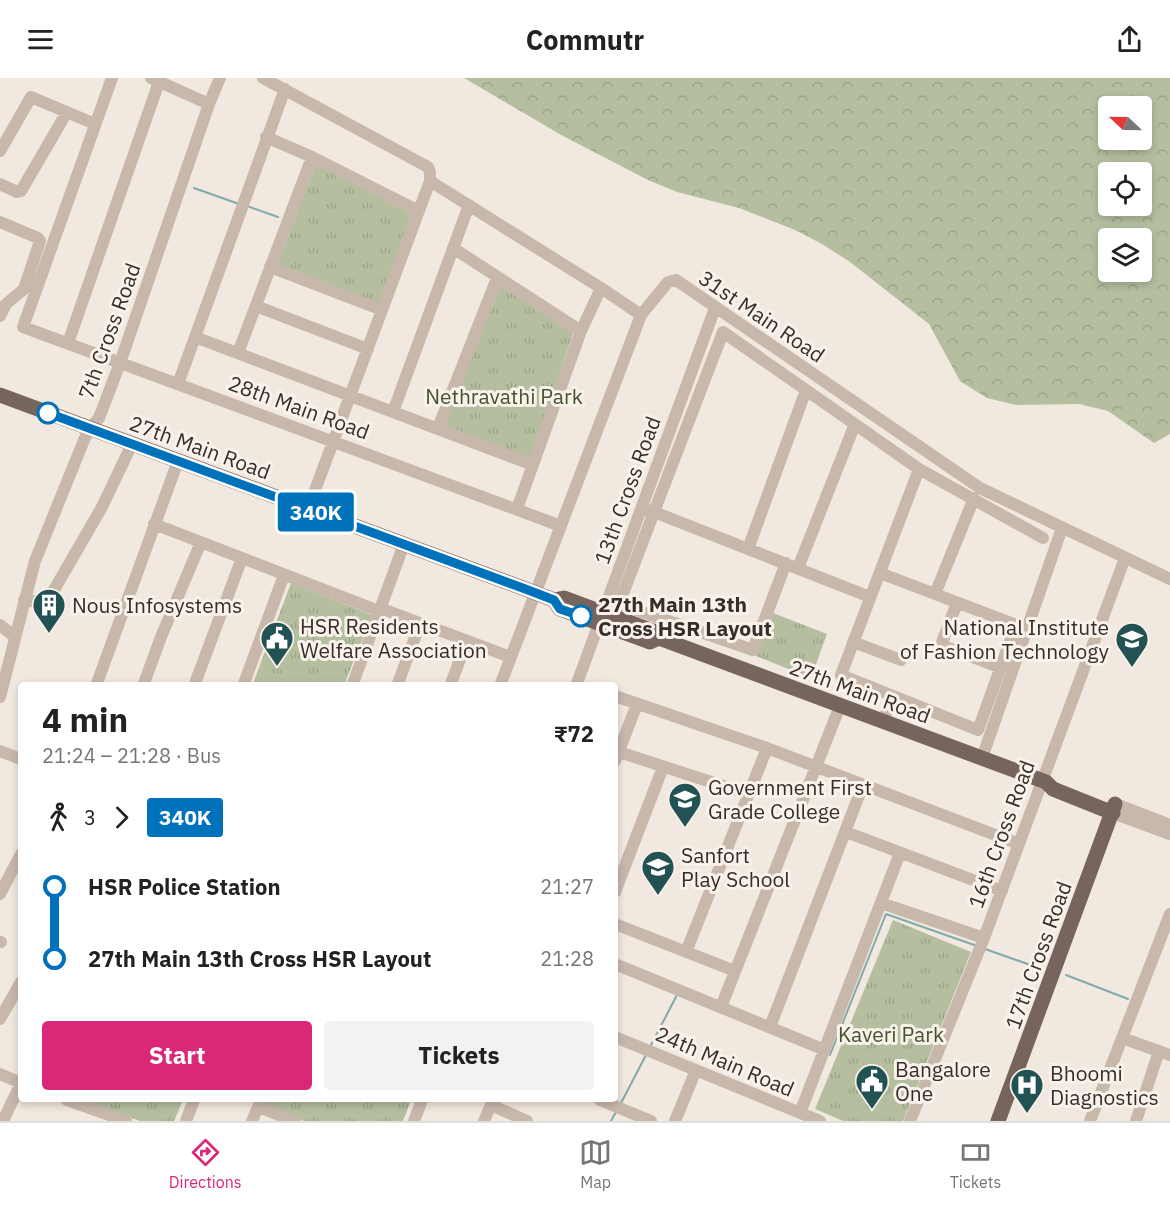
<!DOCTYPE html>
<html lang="en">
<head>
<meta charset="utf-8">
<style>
  :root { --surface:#fff; --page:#f2f2f2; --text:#222; --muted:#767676; --line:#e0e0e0; --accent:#db2777 }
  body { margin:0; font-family:"IBM Plex Sans",sans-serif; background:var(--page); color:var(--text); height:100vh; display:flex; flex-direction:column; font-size:22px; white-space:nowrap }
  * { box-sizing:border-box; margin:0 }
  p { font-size:20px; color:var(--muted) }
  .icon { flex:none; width:33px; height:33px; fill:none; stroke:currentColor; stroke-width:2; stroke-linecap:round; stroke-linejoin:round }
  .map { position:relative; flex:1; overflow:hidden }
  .panel { position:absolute; left:18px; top:604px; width:600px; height:420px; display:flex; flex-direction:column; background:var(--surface); border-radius:6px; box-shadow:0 3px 9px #0003 }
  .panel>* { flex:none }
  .badge { padding:0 12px; border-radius:4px; font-size:21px; line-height:39px }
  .needle { width:39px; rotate:292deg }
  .tools { position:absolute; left:1098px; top:18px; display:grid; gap:12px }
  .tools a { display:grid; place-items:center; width:54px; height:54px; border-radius:6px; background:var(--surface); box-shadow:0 3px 9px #0003; font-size:30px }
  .map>.badge { position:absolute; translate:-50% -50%; box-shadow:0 0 0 3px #fff }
  .legs { display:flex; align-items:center; gap:9px; height:66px; padding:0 24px; font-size:20px }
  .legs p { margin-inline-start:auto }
  .summary { display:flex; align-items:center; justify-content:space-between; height:102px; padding:0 24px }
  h1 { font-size:33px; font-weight:800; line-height:45px }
  .primary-button { display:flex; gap:12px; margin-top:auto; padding:12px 24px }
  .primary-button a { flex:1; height:69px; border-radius:6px; background:var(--accent); color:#fff; font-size:24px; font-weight:800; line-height:69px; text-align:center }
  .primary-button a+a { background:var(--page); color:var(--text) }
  ul { padding:0 24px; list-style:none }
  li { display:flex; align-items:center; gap:21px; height:72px; font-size:22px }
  li i { display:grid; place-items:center; width:9px; height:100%; margin:0 8px; background:currentColor }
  li i::after { content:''; width:15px; height:15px; margin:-8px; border:4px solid; border-radius:50%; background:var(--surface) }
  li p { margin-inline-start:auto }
  li:first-child i { background:linear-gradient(#0000 50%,currentColor 0) }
  li:last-child i { background:linear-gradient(currentColor 50%,#0000 0) }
  header { display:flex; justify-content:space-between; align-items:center; height:78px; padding:0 24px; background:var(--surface); font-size:27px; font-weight:800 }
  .dock { display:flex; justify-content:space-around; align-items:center; height:84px; border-top:2px solid var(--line); background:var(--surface); font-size:16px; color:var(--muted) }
  .dock a { display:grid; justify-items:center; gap:3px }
  .dock .on { color:var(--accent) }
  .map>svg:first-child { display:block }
  .forest { fill:url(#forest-crowns); fill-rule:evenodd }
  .park { fill:url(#park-tufts) }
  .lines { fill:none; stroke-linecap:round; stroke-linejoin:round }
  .stream { stroke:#80aaab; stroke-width:2 }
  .minor { stroke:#c8b8ac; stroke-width:12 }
  .major { stroke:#77655d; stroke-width:15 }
  .line-1-casing { stroke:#fff; stroke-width:14 }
  .line-1 { stroke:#0072bc; stroke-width:9 }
  .stop-1-dot { fill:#fff; stroke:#0072bc; stroke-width:3 }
  .labels { text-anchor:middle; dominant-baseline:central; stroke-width:6; stroke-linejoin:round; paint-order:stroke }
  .street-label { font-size:21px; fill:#372e2a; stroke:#f9f2eb }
  .park-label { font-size:21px; fill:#465330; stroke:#f9f2eb }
  .stop-label { font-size:21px; font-weight:bold; fill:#372e2a; stroke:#f9f2eb; text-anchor:start }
  .poi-label { font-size:21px; fill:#372e2a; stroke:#f9f2eb; text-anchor:start }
</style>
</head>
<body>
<header><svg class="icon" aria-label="menu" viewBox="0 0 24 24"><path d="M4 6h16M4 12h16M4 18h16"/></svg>Commutr<svg class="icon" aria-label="share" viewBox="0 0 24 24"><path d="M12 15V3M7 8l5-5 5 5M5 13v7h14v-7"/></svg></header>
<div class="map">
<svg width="1170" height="1043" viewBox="0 0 1170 1043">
  <defs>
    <pattern id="forest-crowns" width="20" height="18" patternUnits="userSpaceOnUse" patternTransform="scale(1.5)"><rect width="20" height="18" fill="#b5bfa0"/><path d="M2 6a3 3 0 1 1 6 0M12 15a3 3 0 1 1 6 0" fill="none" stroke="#9ca48a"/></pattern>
    <pattern id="park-tufts" width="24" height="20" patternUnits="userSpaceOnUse" patternTransform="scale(1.5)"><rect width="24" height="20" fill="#b5bfa0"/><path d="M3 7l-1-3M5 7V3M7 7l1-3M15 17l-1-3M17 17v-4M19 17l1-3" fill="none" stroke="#9ca48a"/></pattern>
  </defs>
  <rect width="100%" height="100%" fill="#f1e8df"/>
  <path class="forest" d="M464 0H1170V356L1154 365 1108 333 1079 326 1016 327 987 320 960 303 929 246 850 184 822 166 795 152 739 130 677 114 648 102 563 58ZM1108 28H1142V62H1108ZM1108 94H1142V128H1108ZM1108 160H1142V194H1108Z"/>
  <path class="park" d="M316 85 412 136 380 227 277 188Z
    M499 207 574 253 530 382 444 348Z
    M291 505 372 537 344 607 252 608Z
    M773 535 827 556 811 600 756 578Z
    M893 842 971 874 903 1043H843L815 1031Z
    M82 1022H183L174 1043H140Z
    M265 1022H411L403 1043H304L263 1028Z"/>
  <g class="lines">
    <path class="stream" d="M194 110 239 126
      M247 128 278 139
      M985 871 1039 890
      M1066 897 1128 921
      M650 969 678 915
      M830 977 886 836 977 868
      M621 1025 646 977
      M611 1043 617 1032"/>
    <path class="minor" d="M112 0 23 249 561 448
      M151 0 209 26
      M263 0 428 89 430 95V103L308 431
      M266 59 312 79 419 133
      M0 73 31 19 95 46
      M430 103 601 210 641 237 668 204 676 202 980 410 1170 501
      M0 106 17 114 21 113 67 34
      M0 144 38 160 40 163 24 211 6 226 0 238
      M453 170 581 253
      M270 189 382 232
      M256 228 368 271
      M195 259 533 387
      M68 265 159 4
      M238 275 312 79
      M178 306 285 11
      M393 334 469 127
      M438 350 497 200
      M517 431 581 253 601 210
      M647 432 654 434 619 526 753 572 786 485
      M154 446 379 533
      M748 471 806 312
      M798 490 855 346
      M880 495 1016 547 978 652 841 597 919 391
      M935 516 974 420
      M870 519 654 434 723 254 919 391 1043 460
      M24 522 47 524 102 429 132 366
      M957 525 941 567 1001 590
      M380 530 510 579
      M0 547 14 558
      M853 564 901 582
      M96 608 178 383
      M143 608 161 559 201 464
      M194 608 242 480
      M243 608 284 497
      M352 608 404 466
      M397 608 420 546
      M450 608 467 563
      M500 608 641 237
      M576 608 715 230
      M615 618 767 670 1019 766
      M0 619 35 483 84 362 90 350 99 340 120 285 209 26 220 0
      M883 644 892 618
      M0 673 21 681
      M619 674 748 716
      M982 680 1062 450
      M615 683 637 626
      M1116 726 1170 747
      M1113 735 1170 756
      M846 754 1002 813
      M615 814 663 689
      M0 816 21 776
      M881 825 984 860
      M615 846 735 893
      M0 864H1
      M686 874 767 670
      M615 886 825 972
      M721 929 840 628
      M0 941 21 904
      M770 949 863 707
      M615 959 820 1043
      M1122 960 1170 977
      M0 996 21 1005
      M67 1022 126 1043
      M600 1022 651 1043
      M491 1027 527 1043
      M258 1029 295 1043
      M800 1035 900 775
      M3 1043 21 1005
      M186 1043 194 1022
      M252 1043 261 1022
      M414 1043 422 1022
      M484 1043 493 1022
      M675 1043 696 992
      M910 1043 984 860 1125 480
      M1090 1043 1170 836
      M1136 1043 1159 973"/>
    <path class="major" d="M0 317 528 512 554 522 560 531 650 564 659 560
      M554 522 564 520 653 553 659 560 1046 704 1053 711 1113 735
      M998 1043 1115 726"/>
  </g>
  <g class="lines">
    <defs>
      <path id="line-1" d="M48 335 528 512 554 522 560 531 581 538"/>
    </defs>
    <use href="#line-1" class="line-1-casing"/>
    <use href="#line-1" class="line-1"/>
  </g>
  <defs>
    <symbol id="building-pin" viewBox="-11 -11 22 30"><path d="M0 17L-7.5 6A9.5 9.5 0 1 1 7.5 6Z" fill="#235255" stroke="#f9f2eb"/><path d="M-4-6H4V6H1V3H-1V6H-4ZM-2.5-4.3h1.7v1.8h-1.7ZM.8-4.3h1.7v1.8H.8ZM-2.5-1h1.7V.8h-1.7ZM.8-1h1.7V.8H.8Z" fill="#fff"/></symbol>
    <symbol id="civic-pin" viewBox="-11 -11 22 30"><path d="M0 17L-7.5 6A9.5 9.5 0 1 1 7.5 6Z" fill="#235255" stroke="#f9f2eb"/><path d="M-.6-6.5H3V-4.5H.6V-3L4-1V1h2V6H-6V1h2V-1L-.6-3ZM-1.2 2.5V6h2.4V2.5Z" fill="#fff"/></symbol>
    <symbol id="university-pin" viewBox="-11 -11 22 30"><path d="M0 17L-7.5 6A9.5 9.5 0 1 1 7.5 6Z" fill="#235255" stroke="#f9f2eb"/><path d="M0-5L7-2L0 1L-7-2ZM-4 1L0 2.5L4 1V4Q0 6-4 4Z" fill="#fff"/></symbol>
    <symbol id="school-pin" viewBox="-11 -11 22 30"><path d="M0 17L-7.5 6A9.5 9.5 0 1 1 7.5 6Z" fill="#235255" stroke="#f9f2eb"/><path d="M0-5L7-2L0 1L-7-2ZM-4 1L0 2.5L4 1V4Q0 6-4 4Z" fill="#fff"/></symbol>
    <symbol id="hospital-pin" viewBox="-11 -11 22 30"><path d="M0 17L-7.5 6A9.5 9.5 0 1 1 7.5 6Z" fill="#235255" stroke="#f9f2eb"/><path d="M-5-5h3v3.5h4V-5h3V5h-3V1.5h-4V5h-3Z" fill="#fff"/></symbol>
  </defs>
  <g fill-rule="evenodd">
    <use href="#building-pin" x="30" y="508" width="38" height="52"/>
    <use href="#civic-pin" x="258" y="541" width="38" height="52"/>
    <use href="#university-pin" x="1113" y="542" width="38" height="52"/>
    <use href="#university-pin" x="666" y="702" width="38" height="52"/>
    <use href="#school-pin" x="639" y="770" width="38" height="52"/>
    <use href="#civic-pin" x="853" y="984" width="38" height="52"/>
    <use href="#hospital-pin" x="1008" y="988" width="38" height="52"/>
  </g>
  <g class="stop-1-dot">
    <circle cx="48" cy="335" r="10"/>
    <circle cx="581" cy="538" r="10"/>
  </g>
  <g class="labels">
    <g class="street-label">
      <text transform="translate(762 238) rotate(34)">31st Main Road</text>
      <text transform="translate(109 253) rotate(-70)">7th Cross Road</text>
      <text transform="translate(299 329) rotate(20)">28th Main Road</text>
      <text transform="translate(200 369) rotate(20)">27th Main Road</text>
      <text transform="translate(627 412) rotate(-70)">13th Cross Road</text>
      <text transform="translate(860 613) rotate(20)">27th Main Road</text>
      <text transform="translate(1001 756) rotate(-70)">16th Cross Road</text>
      <text transform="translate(1038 877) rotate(-70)">17th Cross Road</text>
      <text transform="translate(725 983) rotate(23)">24th Main Road</text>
    </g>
    <g class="park-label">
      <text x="504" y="318">Nethravathi Park</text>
      <text x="891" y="956">Kaveri Park</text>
    </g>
    <g class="stop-label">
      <text x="598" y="526">27th Main 13th<tspan x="598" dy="24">Cross HSR Layout</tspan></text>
    </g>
    <g class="poi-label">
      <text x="72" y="527">Nous Infosystems</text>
      <text x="300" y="548">HSR Residents<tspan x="300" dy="24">Welfare Association</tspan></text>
      <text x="1109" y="549" text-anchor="end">National Institute<tspan x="1109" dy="24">of Fashion Technology</tspan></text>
      <text x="708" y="709">Government First<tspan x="708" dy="24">Grade College</tspan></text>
      <text x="681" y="777">Sanfort<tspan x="681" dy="24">Play School</tspan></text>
      <text x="895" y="991">Bangalore<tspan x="895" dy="24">One</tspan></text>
      <text x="1050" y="995">Bhoomi<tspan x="1050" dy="24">Diagnostics</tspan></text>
    </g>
  </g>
</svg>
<div class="tools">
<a><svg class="needle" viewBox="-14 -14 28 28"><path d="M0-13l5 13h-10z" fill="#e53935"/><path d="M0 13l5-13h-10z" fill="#767676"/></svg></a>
<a><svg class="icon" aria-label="locate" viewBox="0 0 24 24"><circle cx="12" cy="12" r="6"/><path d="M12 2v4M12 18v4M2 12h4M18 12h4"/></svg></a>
<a><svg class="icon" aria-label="layers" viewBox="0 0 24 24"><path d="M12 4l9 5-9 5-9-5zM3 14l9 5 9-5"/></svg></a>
</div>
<b class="badge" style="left:316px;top:434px;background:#0072bc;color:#fff">340K</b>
<section class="panel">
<div class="summary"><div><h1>4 min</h1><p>21:24 – 21:28 · Bus</p></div><b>₹72</b></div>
<div class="legs"><svg class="icon" aria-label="walk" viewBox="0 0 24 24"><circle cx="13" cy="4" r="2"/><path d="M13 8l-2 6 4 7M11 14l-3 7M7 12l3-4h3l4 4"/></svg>3<svg class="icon" aria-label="forward" viewBox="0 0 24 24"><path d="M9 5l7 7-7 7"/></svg><b class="badge" style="background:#0072bc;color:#fff">340K</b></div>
<ul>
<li><i style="color:#0072bc"></i><b>HSR Police Station</b><p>21:27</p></li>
<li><i style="color:#0072bc"></i><b>27th Main 13th Cross HSR Layout</b><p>21:28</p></li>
</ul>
<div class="primary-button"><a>Start</a><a>Tickets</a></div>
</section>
</div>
<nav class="dock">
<a class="on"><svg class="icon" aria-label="directions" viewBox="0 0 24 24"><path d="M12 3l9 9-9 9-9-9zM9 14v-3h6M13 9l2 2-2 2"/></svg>Directions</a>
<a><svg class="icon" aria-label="map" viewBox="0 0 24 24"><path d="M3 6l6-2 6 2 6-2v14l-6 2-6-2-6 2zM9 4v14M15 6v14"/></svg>Map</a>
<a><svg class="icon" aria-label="tickets" viewBox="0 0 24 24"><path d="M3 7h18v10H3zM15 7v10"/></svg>Tickets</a>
</nav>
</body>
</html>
